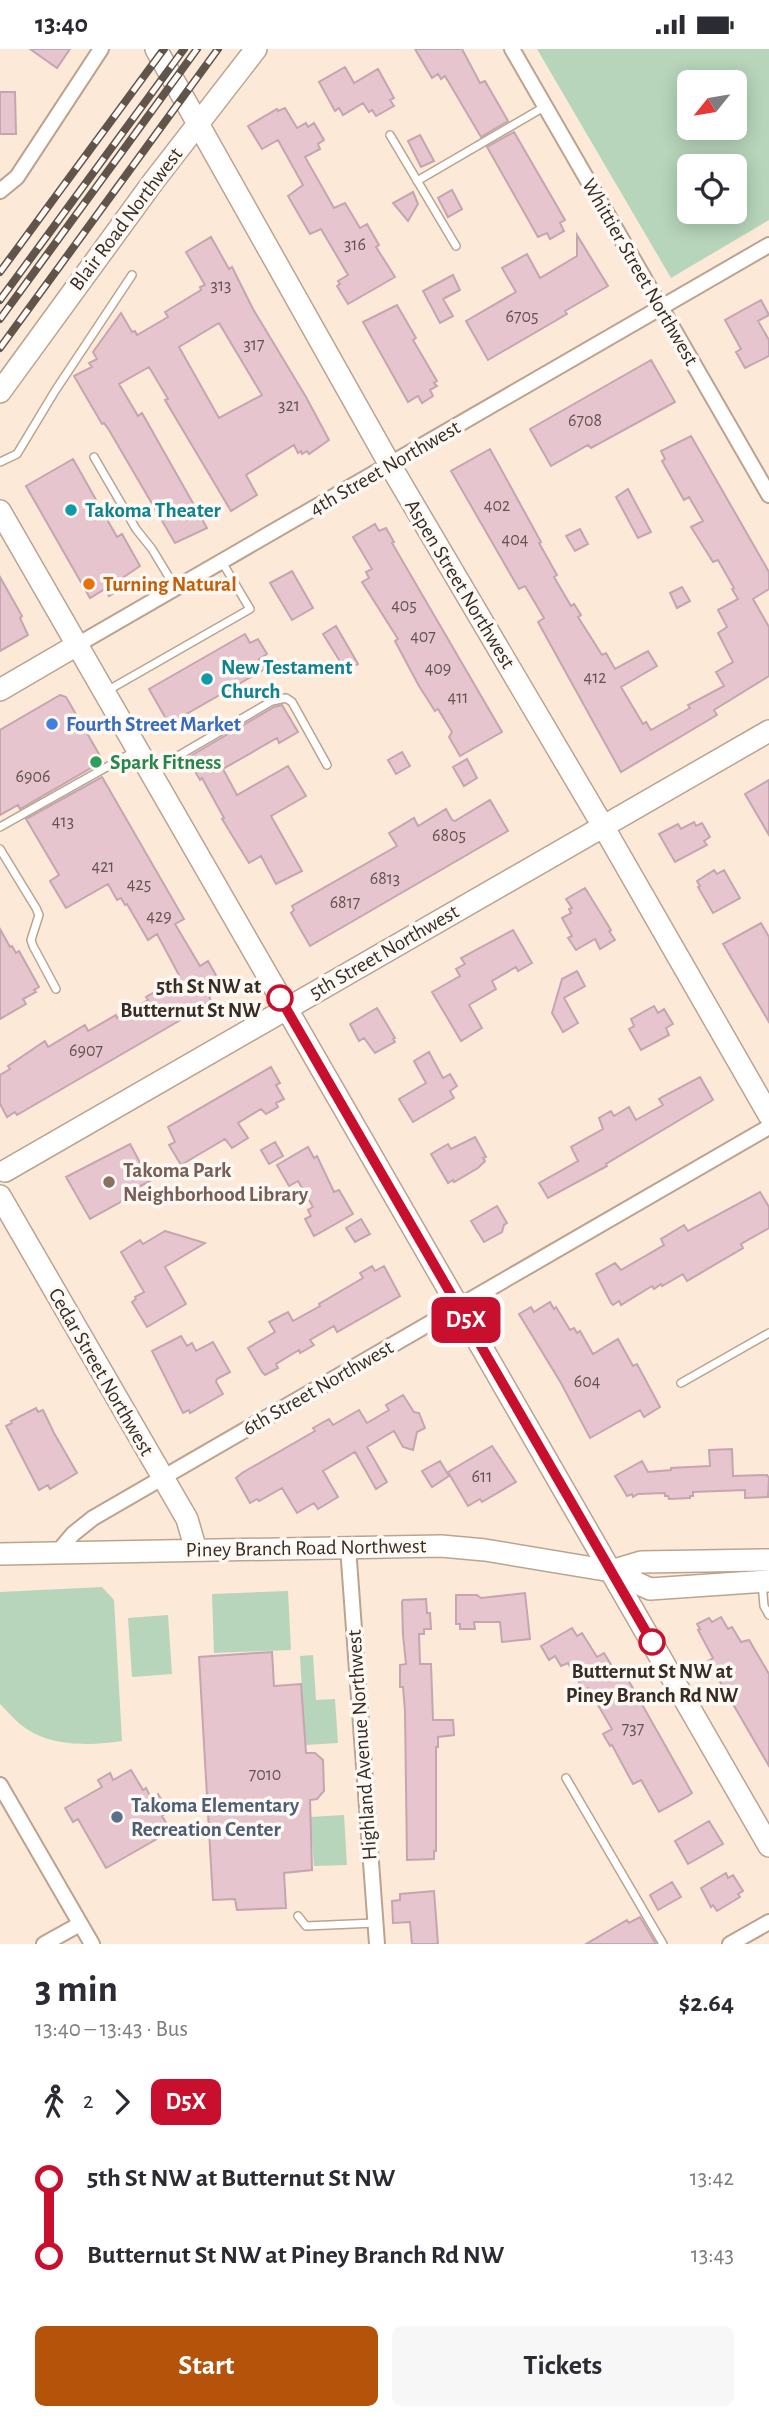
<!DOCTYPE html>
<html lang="en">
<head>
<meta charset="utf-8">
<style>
  :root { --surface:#fff; --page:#f7f7f7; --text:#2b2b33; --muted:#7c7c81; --accent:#b45309 }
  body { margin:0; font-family:"Alegreya Sans",sans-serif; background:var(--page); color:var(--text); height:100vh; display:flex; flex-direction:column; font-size:26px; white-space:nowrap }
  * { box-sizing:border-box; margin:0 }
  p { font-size:23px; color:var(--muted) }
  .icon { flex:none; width:38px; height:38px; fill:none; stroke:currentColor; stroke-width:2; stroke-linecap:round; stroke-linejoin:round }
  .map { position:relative; height:1895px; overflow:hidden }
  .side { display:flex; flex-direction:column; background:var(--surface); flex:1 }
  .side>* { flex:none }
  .badge { padding:0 14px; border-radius:10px; font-size:24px; line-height:46px }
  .needle { width:46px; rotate:240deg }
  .buttons { position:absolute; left:677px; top:21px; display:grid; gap:14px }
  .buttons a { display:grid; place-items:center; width:70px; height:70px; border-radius:10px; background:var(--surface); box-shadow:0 4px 18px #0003; font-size:35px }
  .map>.badge { position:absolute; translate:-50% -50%; box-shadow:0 0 0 4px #fff }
  .legs { display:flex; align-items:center; gap:10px; height:77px; padding:0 35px; font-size:23px }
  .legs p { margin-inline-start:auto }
  .summary { display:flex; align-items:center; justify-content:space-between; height:119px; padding:0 35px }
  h1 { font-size:38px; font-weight:600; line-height:52px }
  .primary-button { display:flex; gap:14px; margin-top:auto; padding:14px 35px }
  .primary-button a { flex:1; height:80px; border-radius:10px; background:var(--accent); color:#fff; font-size:28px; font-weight:600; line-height:80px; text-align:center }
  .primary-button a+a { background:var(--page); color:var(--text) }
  ul { padding:0 35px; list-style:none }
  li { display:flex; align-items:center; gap:24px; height:77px; font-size:26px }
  li i { display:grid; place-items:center; width:10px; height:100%; margin:0 9px; background:currentColor }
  li i::after { content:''; width:18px; height:18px; margin:-9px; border:5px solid; border-radius:50%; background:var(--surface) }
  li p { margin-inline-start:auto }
  li:first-child i { background:linear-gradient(#0000 50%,currentColor 0) }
  li:last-child i { background:linear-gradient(currentColor 50%,#0000 0) }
  .status { display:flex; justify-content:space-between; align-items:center; height:49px; padding:0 35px; background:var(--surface); direction:ltr }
  .status svg { height:19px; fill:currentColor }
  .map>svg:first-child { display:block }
  .green { fill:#b7d5ba; fill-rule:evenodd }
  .building { fill:#e6c5cf; stroke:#c5a5af; stroke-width:2; fill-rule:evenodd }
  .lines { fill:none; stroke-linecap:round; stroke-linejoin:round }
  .lane-casing { stroke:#bba48f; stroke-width:10 }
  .street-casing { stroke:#bba48f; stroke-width:18 }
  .secondary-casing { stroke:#bba48f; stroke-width:24 }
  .lane { stroke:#fff; stroke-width:7 }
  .street { stroke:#fff; stroke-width:14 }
  .secondary { stroke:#fff; stroke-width:21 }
  .rail-casing { stroke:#61554b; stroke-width:8 }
  .rail { stroke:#fef9f5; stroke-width:5; stroke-dasharray:16; stroke-linecap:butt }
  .line-1-casing { stroke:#fff; stroke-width:16 }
  .line-1 { stroke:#c8102e; stroke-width:10 }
  .culture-dot { fill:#0f9aa8; stroke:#fef9f5; stroke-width:2.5 }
  .food-dot { fill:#e8710a; stroke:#fef9f5; stroke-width:2.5 }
  .shop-dot { fill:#3f7fe0; stroke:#fef9f5; stroke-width:2.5 }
  .leisure-dot { fill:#2e9e5b; stroke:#fef9f5; stroke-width:2.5 }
  .stop-1-dot { fill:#fff; stroke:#c8102e; stroke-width:3.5 }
  .education-dot { fill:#8d6e63; stroke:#fef9f5; stroke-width:2.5 }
  .service-dot { fill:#5c6f8a; stroke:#fef9f5; stroke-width:2.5 }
  .labels { text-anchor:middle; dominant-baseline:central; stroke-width:7; stroke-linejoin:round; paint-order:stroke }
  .number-label { font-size:18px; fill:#635350 }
  .street-label { font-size:21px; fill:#372d25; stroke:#fef9f5 }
  .culture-label { font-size:21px; font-weight:bold; fill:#0d838f; stroke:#fef9f5; text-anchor:start }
  .food-label { font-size:21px; font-weight:bold; fill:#c56008; stroke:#fef9f5; text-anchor:start }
  .shop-label { font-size:21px; font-weight:bold; fill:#366cbe; stroke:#fef9f5; text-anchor:start }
  .leisure-label { font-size:21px; font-weight:bold; fill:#27864d; stroke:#fef9f5; text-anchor:start }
  .stop-label { font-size:21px; font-weight:bold; fill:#372d25; stroke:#fef9f5; text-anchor:end }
  .education-label { font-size:21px; font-weight:bold; fill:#785e54; stroke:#fef9f5; text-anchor:start }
  .service-label { font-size:21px; font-weight:bold; fill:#4e5e75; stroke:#fef9f5; text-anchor:start }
</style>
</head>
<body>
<div class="status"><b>13:40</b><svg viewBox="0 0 49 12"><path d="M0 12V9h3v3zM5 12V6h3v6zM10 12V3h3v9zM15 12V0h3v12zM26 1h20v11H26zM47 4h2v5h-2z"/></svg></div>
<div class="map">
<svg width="769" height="1895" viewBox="0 0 769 1895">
  <rect width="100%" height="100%" fill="#fde9d8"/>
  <path class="green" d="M537 0H769V171L671 229ZM735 33V79H690V33ZM735 117V163H690V117Z
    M102 1538 114 1551 122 1692C89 1697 47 1698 20 1675 13 1669 6 1661 0 1655V1543Z
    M288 1542 291 1601 214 1604 212 1545Z
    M168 1566 172 1625 132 1628 128 1569Z
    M313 1606 316 1651 335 1650 338 1694 305 1696 300 1607Z
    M344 1766 347 1816 314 1817 310 1768Z"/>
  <path class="building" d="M30 0H70L57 19Z
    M415 0H462L480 34 485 32 508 72 481 88 445 27 441 30 438 25 432 29Z
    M345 18 354 34 378 20 394 49 390 51 394 57 376 67 372 61 369 63 363 54 343 66 339 59 335 62 319 33Z
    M0 43H15L16 85H0Z
    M285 59 297 79 306 74 308 78 314 74 324 91 318 95 320 100 305 108 334 159 345 154 360 179 367 175 379 196 376 198 395 228 348 255 337 237 340 235 338 232 348 226 321 180 310 185 288 147 303 136 278 91 262 100 248 77 277 60 278 62Z
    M514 83 565 171 560 174 564 182 550 190 547 184 538 188 487 98Z
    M420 86 434 112 421 118 408 92Z
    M452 141 462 160 448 168 438 149Z
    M413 143 418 155 408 172 393 154Z
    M577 186 608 237 565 262 567 265 488 311 466 272 516 243 502 219 527 205 540 229 577 207Z
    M211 188 229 220 232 218 253 260 306 348 329 391 309 405 307 402 302 405 301 402 298 404 294 396 246 426 257 446 231 462 165 351 168 350 149 318 119 335 138 367 142 364 207 479 175 494 109 381 104 374 102 375 74 327 92 318 89 314 97 310 93 303 121 264 132 283 135 282 137 286 168 268 165 263 201 241 200 238 205 236 186 203ZM219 274 262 346 219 369 179 298Z
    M453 226 460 241 443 250 453 267 440 274 423 242Z
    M761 251 769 266 758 272 769 291V307L745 319 736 303 741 300 725 271Z
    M397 256 416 289 413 291 437 332 434 334 437 337 430 341 433 347 422 354 418 347 408 353 363 273Z
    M651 311 675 353 591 399 588 396 551 417 530 380Z
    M691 387 769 523V540L753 550 769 578V627L714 661 717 666 621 723 538 573 544 569 525 537 519 540 451 422 490 400 541 493 539 494 557 526 554 528 571 557 574 555 581 566 578 568 602 606 606 604 615 620 648 602 657 617 621 638 643 675 646 673 651 681 690 659 688 656 724 637 716 623 733 613 718 584 727 578 718 561 738 550 732 540 734 539 718 511 713 513 691 478 703 472 689 448 684 451 662 412 665 410 661 402Z
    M73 410 117 488 122 485 140 517 121 530 125 537 109 547 105 540 90 549 26 437Z
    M628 440 651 483 638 489 616 448Z
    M375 475 379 482 386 479 394 493 392 494 502 683 460 707 449 688 452 683 438 660 435 662 419 637 395 592 398 590 362 533 369 529 366 523 372 520 353 488Z
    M580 480 588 495 575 502 566 487Z
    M292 522 313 559 292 571 270 534Z
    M0 528 22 567 20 569 28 586 0 602Z
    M682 538 690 552 677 559 670 544Z
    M336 577 358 615 346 622 323 585Z
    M245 585 250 594 258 590 267 605 259 610 265 620 169 675 149 640Z
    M60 646 66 648 103 712 20 760 18 756 0 766V681Z
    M282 656 298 683 279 694 277 689 223 720 237 746 288 717 306 747 271 767 302 822 276 835 261 807 249 814 222 770 224 769 202 729 200 731 187 709 274 658Z
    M402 703 410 717 396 725 388 711Z
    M467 710 477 729 464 737 453 718Z
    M102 728 184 870 175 875 200 917 208 912 223 939 209 948 211 951 184 969 17 1066 15 1063 7 1068 0 1055V1026L10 1020 8 1017 45 992 48 998 85 976 88 982 116 966 117 969 148 951 146 948 156 942 155 940 179 926 157 885 148 891 127 855 125 856 121 849 117 851 108 835 66 859 50 832 59 826 26 770Z
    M769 731V786L745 745Z
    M490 751 508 782 310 897 291 864 294 861 292 857 397 797 389 784 414 769 418 777 446 760 452 771 455 772Z
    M694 773 696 777 702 774 710 788 704 792 707 796 675 813 659 785 678 775 681 780Z
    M714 821 717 825 724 821 740 849 713 864 698 838 700 837 697 832Z
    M585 839 611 881 609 882 615 891 600 900 595 890 576 901 568 889 572 887 562 869 571 864 569 860 572 859 566 850Z
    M761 874 769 888V973L723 895Z
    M0 880 10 898 12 897 16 904 19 902 39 938 34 941 36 943 23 950 26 955 0 970Z
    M513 881 532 914 518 922 516 918 492 932 496 940 469 956 482 979 461 992 432 943 460 927 456 920 465 915 461 909Z
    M577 922 585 937 564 949 578 974 563 983 552 964 562 930Z
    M654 957 658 964 664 960 673 975 666 979 669 986 641 1001 629 980 634 977 631 970Z
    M377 959 395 989 393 990 395 993 375 1004 364 989 359 992 350 975Z
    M429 1003 443 1029 450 1025 457 1037 450 1042 454 1049 413 1073 399 1050 426 1034 414 1012Z
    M271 1018 280 1034 276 1036 284 1050 276 1054 278 1058 266 1065 261 1060 238 1074 248 1089 232 1099 225 1090 181 1116 169 1096 175 1093 168 1078Z
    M700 1028 713 1051 606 1115 607 1117 548 1149 539 1134 578 1112 571 1098 603 1080 599 1069 611 1062 614 1067 629 1058 636 1071 663 1056 659 1050 662 1048Z
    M475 1088 486 1108 483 1109 485 1112 478 1119 454 1133 453 1131 448 1134 431 1105 448 1095 451 1100Z
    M275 1093 283 1107 269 1115 261 1101Z
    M130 1095 150 1132 126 1145 127 1147 119 1154 90 1170 66 1128Z
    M308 1098 314 1109 317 1107 334 1143 339 1141 353 1165 314 1187 305 1170 311 1167 308 1161 313 1158 298 1132 289 1137 277 1116Z
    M760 1143 769 1158V1179L741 1195 743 1199 687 1232 683 1225 662 1237 661 1235 654 1240 652 1237 621 1256 619 1252 613 1256 611 1254 596 1225 615 1214 621 1221 664 1196 661 1190 684 1176 688 1182Z
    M497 1157 507 1174 504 1176 502 1183 484 1193 471 1172Z
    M361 1170 370 1185 355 1193 346 1179Z
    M165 1182 205 1194 165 1218 186 1255 147 1278 132 1253 136 1250 135 1248 144 1243 121 1203 140 1191 143 1195Z
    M372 1217 375 1222 384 1217 400 1247 337 1283 334 1277 310 1291 314 1296 300 1304 299 1301 276 1315 278 1319 265 1326 262 1323 248 1299 275 1283 269 1273 288 1263 293 1272 320 1257 319 1255 363 1229 360 1224Z
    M550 1253 554 1260 556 1258 570 1281 574 1279 577 1284 580 1282 593 1305 618 1290 633 1317 637 1315 660 1358 644 1368 640 1361 590 1389 561 1334 519 1265 531 1258 534 1263Z
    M181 1287 187 1297 192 1294 196 1302 213 1293 230 1323 217 1330 216 1333 223 1345 190 1364 189 1361 183 1364 152 1302Z
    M403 1346 414 1363 419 1364 425 1379 417 1383 413 1401 403 1398 394 1382 367 1398 387 1433 376 1440 355 1403 323 1422 338 1448 318 1460 314 1454 297 1464 282 1439 259 1452 257 1450 250 1454 236 1429 242 1424 315 1382 313 1379 329 1370 333 1376 359 1361 367 1374 389 1361 386 1356Z
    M36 1359 38 1363 43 1361 54 1384 77 1424 50 1440 48 1436 39 1441 6 1377 12 1374 11 1372Z
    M492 1397 516 1433 482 1453 480 1450 468 1457 448 1423Z
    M732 1400 733 1427 767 1426 769 1429 768 1448 745 1449V1441L693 1443V1447H690V1449L669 1450 668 1447H665V1444L638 1445 633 1448 632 1445 627 1447 615 1427 642 1412 648 1423 671 1421V1419L710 1417 709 1401Z
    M440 1412 449 1427 432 1438 422 1422Z
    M525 1544 530 1590 502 1593 500 1573H474L475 1580H460V1575H456V1546H477L481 1549Z
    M426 1550 427 1564H430L431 1580H424V1585H419L420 1615H431L433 1671H453L454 1686 438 1688V1698H436V1802H434V1810L407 1811 405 1662 403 1638H400V1616L406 1615 403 1586 402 1553 403 1551Z
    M721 1568 728 1580 732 1578 741 1593 749 1591 769 1625V1717L708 1612 713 1609 698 1581 700 1580 697 1575 709 1569 712 1573Z
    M572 1579 577 1587 582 1584 597 1608 604 1604 620 1630 626 1627 692 1744 688 1747 659 1763 641 1731 633 1735 612 1696 610 1697 603 1685 612 1680 588 1639 584 1642 568 1614 561 1617 555 1607 549 1611 541 1597Z
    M272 1603 274 1637 301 1635 306 1704H315L323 1711 324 1742 317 1750 310 1751 312 1821 284 1824 286 1859 237 1861 235 1850 213 1851 199 1608Z
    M131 1721 143 1741 146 1739 151 1749 158 1745 169 1763 162 1767 171 1782 106 1819 78 1770 73 1773 65 1759 102 1738 98 1731 110 1724 113 1731Z
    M709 1772 723 1795 688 1815 675 1792Z
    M726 1824 728 1829 733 1826 743 1842 738 1845 740 1848 717 1862 713 1856 711 1858 701 1839Z
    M672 1833 681 1848 658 1861 650 1846Z
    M434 1842 438 1895H412L410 1873 393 1874 392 1852 400 1851V1845Z
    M640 1868 656 1895H586L627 1871 629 1874Z"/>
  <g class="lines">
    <defs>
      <path id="lane" d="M390 86 456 197
        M417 132 544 58
        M94 408 136 480 152 500 175 538
        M0 413 17 405 55 342 132 226
        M105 643 250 560 222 513
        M154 721 272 652 286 649 292 653 327 716
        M0 778 137 701
        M0 800 36 859 39 866 31 891 33 897 56 940
        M681 1334 769 1284
        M762 1533 764 1557 769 1566
        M566 1729 663 1895
        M298 1867 306 1877 375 1874"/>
      <path id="street" d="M512 0 769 446
        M0 142 17 128 101 0
        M77 596 769 196
        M348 1498 377 1895
        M57 1504 73 1485 93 1469 769 1078
        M0 1736 92 1895
        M44 1895 80 1875
        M730 1895 769 1873"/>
      <path id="secondary" d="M156 0 390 416 603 777 769 1066
        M0 343 153 133 256 0
        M0 462 769 1797
        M0 641 77 596
        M5 1122 769 682
        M0 1147 187 1470 196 1501
        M0 1505 441 1497 485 1501 611 1522 650 1540 769 1532
        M611 1522 641 1513 769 1511"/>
    </defs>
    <use href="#lane" class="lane-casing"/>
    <use href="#street" class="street-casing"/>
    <use href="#secondary" class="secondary-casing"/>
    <use href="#lane" class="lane"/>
    <use href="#street" class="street"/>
    <use href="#secondary" class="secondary"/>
    <defs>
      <path id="rail" d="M0 223 164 0
        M0 251 184 0
        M0 270 197 0
        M0 299 218 0"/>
    </defs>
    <use href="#rail" class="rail-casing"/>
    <use href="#rail" class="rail"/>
  </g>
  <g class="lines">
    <defs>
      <path id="line-1" d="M280 949 652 1593"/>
    </defs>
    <use href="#line-1" class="line-1-casing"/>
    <use href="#line-1" class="line-1"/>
  </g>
  <g class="culture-dot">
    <circle cx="71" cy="461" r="7"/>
    <circle cx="207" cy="630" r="7"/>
  </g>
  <circle class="food-dot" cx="89" cy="535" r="7"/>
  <circle class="shop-dot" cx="52" cy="675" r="7"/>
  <circle class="leisure-dot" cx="96" cy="713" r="7"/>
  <g class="stop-1-dot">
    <circle cx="280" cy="949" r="12"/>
    <circle cx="652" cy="1593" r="12"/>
  </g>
  <circle class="education-dot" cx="109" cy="1133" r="7"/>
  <circle class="service-dot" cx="117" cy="1768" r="7"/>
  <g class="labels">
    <g class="number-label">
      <text x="355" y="196">316</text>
      <text x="221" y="237">313</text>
      <text x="522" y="268">6705</text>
      <text x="254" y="296">317</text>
      <text x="289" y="357">321</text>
      <text x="585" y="372">6708</text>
      <text x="497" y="457">402</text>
      <text x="515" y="491">404</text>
      <text x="404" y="557">405</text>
      <text x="423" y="588">407</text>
      <text x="438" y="620">409</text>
      <text x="595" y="629">412</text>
      <text x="458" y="649">411</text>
      <text x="33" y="728">6906</text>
      <text x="63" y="773">413</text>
      <text x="449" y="787">6805</text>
      <text x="103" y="818">421</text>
      <text x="385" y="830">6813</text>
      <text x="139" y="836">425</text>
      <text x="345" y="854">6817</text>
      <text x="159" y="868">429</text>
      <text x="86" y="1002">6907</text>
      <text x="587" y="1333">604</text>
      <text x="482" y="1428">611</text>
      <text x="633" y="1680">737</text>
      <text x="265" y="1726">7010</text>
    </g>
    <g class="street-label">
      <text transform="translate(126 170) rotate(-53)">Blair Road Northwest</text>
      <text transform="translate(640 223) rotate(60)">Whittier Street Northwest</text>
      <text transform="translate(385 419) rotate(-30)">4th Street Northwest</text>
      <text transform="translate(460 535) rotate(59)">Aspen Street Northwest</text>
      <text transform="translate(384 903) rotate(-30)">5th Street Northwest</text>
      <text transform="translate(101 1323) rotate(60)">Cedar Street Northwest</text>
      <text transform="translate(318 1339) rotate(-30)">6th Street Northwest</text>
      <text transform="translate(306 1499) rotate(-1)">Piney Branch Road Northwest</text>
      <text transform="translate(362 1696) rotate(-94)">Highland Avenue Northwest</text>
    </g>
    <g class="culture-label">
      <text x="85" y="461">Takoma Theater</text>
      <text x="221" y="618">New Testament<tspan x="221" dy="24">Church</tspan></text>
    </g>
    <g class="food-label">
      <text x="103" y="535">Turning Natural</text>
    </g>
    <g class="shop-label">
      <text x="66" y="675">Fourth Street Market</text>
    </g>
    <g class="leisure-label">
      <text x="110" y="713">Spark Fitness</text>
    </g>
    <g class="stop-label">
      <text x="261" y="937">5th St NW at<tspan x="261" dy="24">Butternut St NW</tspan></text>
      <text x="652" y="1622" text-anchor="middle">Butternut St NW at<tspan x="652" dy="24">Piney Branch Rd NW</tspan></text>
    </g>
    <g class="education-label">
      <text x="123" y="1121">Takoma Park<tspan x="123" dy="24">Neighborhood Library</tspan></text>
    </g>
    <g class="service-label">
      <text x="131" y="1756">Takoma Elementary<tspan x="131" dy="24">Recreation Center</tspan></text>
    </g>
  </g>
</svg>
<div class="buttons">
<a><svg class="needle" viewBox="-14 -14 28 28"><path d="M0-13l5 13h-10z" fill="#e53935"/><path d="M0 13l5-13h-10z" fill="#7c7c81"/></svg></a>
<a><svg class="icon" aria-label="locate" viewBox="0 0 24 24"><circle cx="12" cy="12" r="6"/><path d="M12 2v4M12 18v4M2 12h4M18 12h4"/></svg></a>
</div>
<b class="badge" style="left:466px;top:1271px;background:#c8102e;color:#fff">D5X</b>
</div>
<section class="side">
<div class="summary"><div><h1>3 min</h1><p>13:40 – 13:43 · Bus</p></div><b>$2.64</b></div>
<div class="legs"><svg class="icon" aria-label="walk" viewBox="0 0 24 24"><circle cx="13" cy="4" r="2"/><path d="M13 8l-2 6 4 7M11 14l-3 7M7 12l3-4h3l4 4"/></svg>2<svg class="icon" aria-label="forward" viewBox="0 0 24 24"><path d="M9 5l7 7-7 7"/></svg><b class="badge" style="background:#c8102e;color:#fff">D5X</b></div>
<ul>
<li><i style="color:#c8102e"></i><b>5th St NW at Butternut St NW</b><p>13:42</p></li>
<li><i style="color:#c8102e"></i><b>Butternut St NW at Piney Branch Rd NW</b><p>13:43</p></li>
</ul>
<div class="primary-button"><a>Start</a><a>Tickets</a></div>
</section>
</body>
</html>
